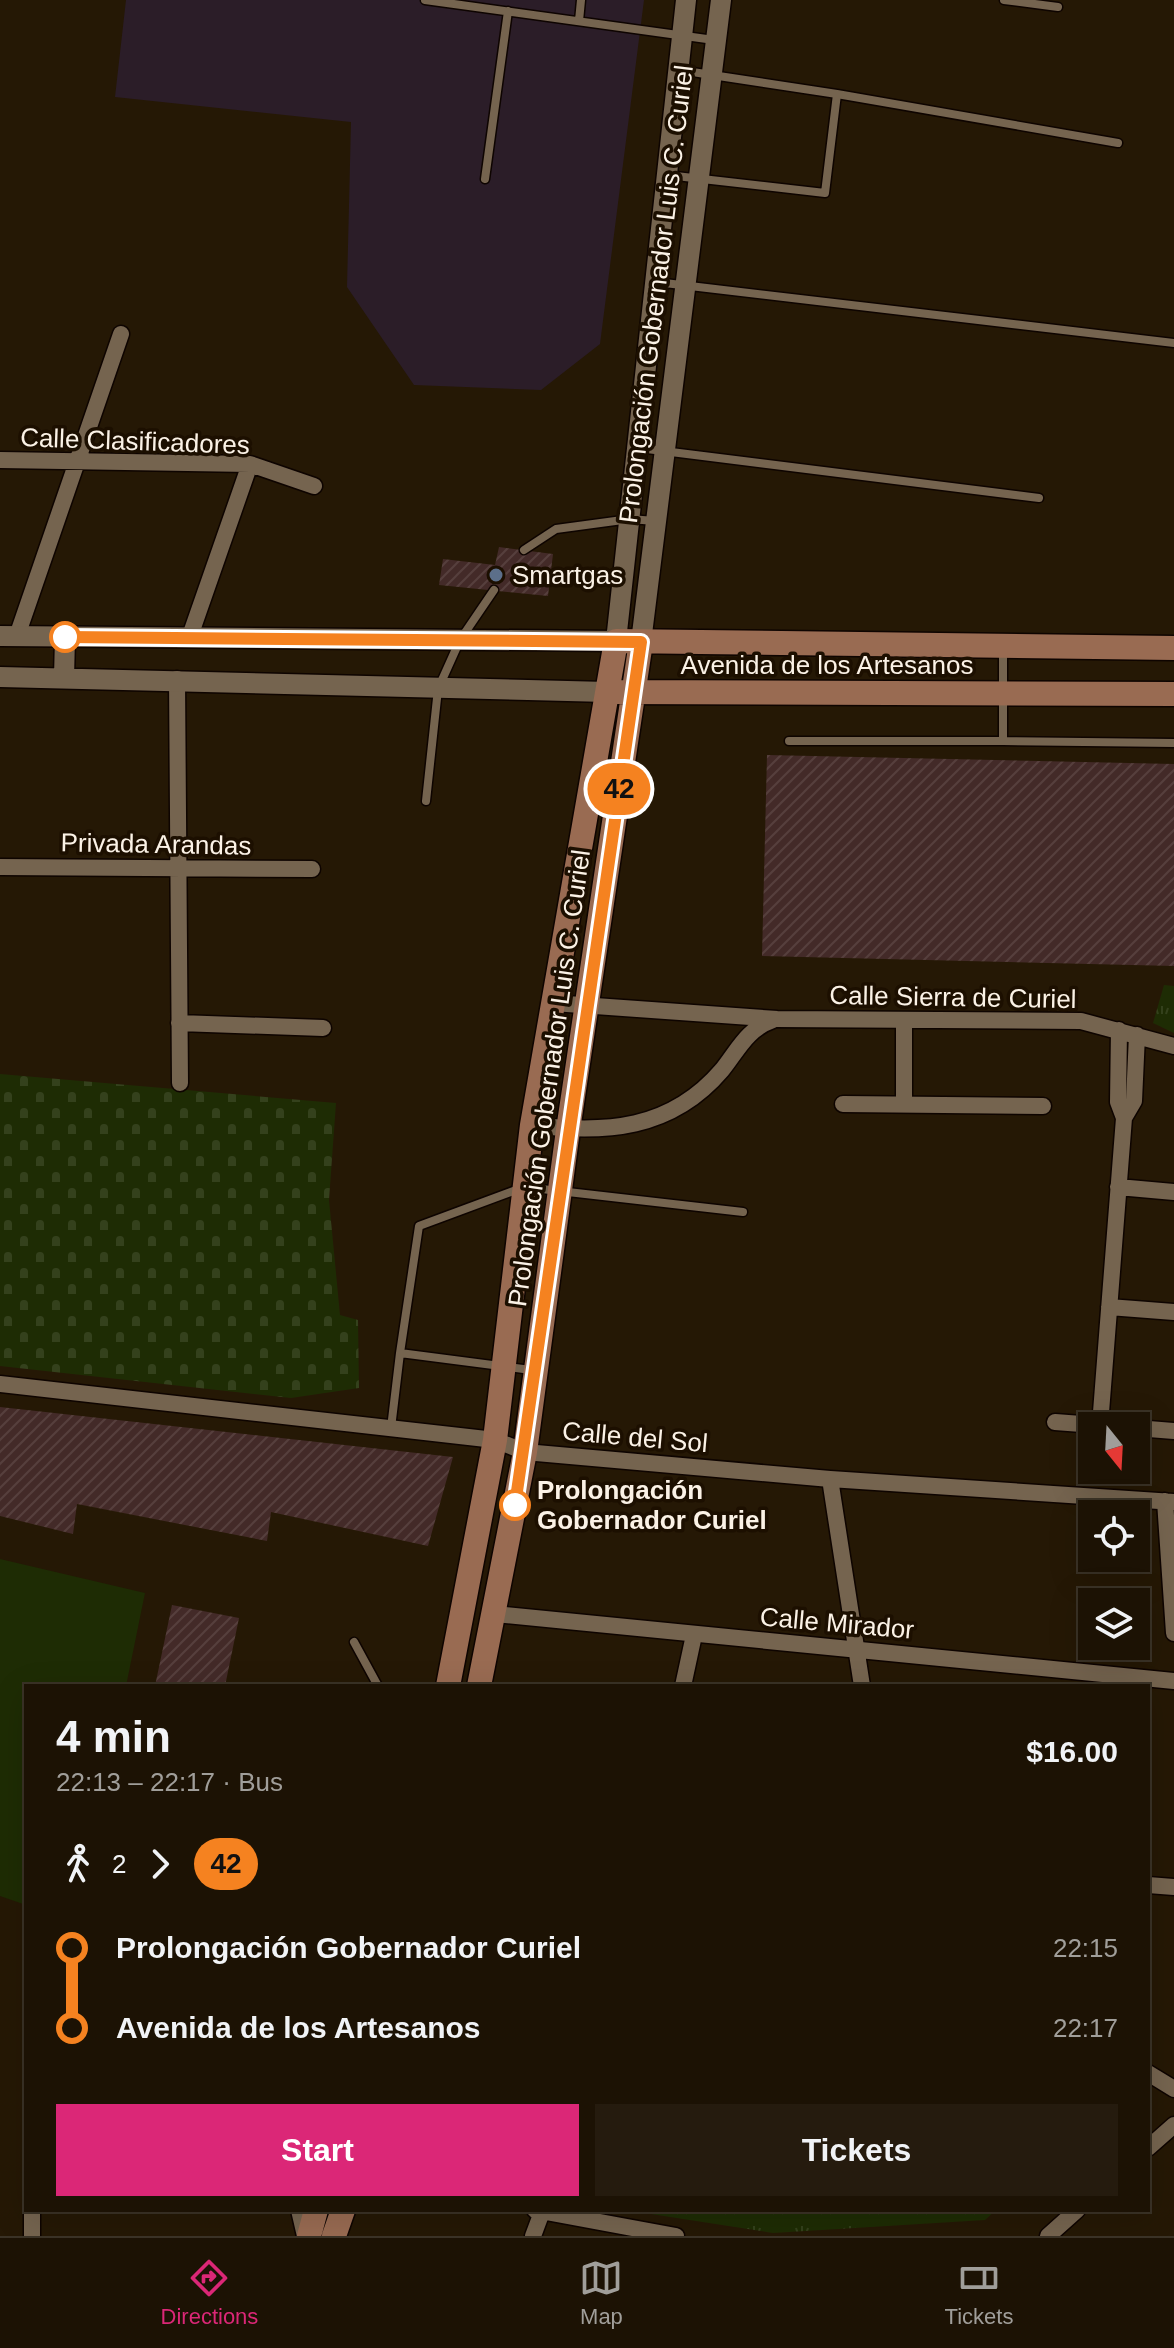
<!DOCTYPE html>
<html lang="en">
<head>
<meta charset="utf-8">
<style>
  :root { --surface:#1c1204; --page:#251b0e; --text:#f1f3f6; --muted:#a09e9a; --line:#3a3226; --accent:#db2777 }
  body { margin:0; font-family:Helvetica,sans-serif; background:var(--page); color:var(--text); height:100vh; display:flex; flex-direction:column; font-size:30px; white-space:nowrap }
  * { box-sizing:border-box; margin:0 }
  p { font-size:26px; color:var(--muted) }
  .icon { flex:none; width:44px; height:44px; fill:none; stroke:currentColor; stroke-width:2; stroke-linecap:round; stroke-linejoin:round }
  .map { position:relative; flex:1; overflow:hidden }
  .panel { position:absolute; left:24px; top:1684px; width:1126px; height:528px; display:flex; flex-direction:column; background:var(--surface); border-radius:0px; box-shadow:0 8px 32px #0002,0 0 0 2px var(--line) }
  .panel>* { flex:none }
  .badge { padding:0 16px; border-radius:26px; font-size:28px; line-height:52px }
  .needle { width:52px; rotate:162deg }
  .controls { position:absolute; left:1078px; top:1412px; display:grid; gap:16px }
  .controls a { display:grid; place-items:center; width:72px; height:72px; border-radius:0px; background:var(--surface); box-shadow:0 8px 32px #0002,0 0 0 2px var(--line); font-size:40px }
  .map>.badge { position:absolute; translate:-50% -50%; box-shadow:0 0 0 4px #fff }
  .legs { display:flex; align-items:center; gap:12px; height:88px; padding:0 32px; font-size:26px }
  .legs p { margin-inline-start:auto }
  .summary { display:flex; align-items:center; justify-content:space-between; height:136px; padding:0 32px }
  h1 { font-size:44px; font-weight:800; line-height:60px }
  .primary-button { display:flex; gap:16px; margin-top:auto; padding:16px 32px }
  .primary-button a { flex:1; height:92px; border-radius:0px; background:var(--accent); color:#fff; font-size:32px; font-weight:800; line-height:92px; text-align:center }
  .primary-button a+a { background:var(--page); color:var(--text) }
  ul { padding:0 32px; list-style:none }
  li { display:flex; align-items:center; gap:28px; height:80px; font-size:30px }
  li i { display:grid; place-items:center; width:12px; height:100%; margin:0 10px; background:currentColor }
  li i::after { content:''; width:20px; height:20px; margin:-10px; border:6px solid; border-radius:50%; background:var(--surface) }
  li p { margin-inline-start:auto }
  li:first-child i { background:linear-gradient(#0000 50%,currentColor 0) }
  li:last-child i { background:linear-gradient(currentColor 50%,#0000 0) }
  .tab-bar { display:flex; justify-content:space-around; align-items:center; height:112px; border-top:2px solid var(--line); background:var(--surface); font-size:22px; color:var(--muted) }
  .tab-bar a { display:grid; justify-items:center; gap:4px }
  .tab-bar .selected { color:var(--accent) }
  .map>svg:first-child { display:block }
  .industrial { fill:#2b1d28 }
  .grass { fill:url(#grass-tufts) }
  .cemetery { fill:url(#cemetery-stones) }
  .garden { fill:#1e2c04 }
  .building { fill:url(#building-hatch) }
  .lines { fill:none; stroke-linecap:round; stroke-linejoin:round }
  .service-casing { stroke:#0e0400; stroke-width:11 }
  .minor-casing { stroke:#0e0400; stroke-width:19 }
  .tertiary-casing { stroke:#0e0400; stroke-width:23 }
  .primary-casing { stroke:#0e0400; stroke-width:27 }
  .service { stroke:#75644f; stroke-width:8 }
  .minor { stroke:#75644f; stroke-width:16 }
  .tertiary { stroke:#75644f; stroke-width:20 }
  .primary { stroke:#996b52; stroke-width:24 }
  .line-1-casing { stroke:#fff; stroke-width:18 }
  .line-1 { stroke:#f58220; stroke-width:12 }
  .service-dot { fill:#5c6f8a; stroke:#1c0f00; stroke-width:3 }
  .stop-1-dot { fill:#fff; stroke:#f58220; stroke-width:4 }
  .labels { text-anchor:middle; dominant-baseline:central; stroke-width:7; stroke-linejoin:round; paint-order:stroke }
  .street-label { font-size:26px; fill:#fbf2e6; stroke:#1c0f00 }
  .poi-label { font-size:26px; fill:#fbf2e6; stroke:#1c0f00; text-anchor:start }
  .stop-label { font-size:26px; font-weight:bold; fill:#fbf2e6; stroke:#1c0f00; text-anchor:start }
</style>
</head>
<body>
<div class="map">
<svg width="1174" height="2236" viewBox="0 0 1174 2236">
  <defs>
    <pattern id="grass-tufts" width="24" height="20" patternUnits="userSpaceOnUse" patternTransform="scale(2)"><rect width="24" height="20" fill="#1e2c04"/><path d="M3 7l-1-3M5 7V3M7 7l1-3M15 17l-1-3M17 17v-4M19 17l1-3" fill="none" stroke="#34411c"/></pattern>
    <pattern id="cemetery-stones" width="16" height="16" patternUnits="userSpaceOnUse" patternTransform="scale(2)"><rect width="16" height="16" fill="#1e2c04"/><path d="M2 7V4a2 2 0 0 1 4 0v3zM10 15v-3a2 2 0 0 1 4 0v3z" fill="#34411c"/></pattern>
    <pattern id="building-hatch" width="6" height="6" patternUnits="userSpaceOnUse" patternTransform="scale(2)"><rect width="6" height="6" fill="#432a28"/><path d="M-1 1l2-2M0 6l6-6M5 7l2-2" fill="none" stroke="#563f3d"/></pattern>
  </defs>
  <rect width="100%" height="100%" fill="#251805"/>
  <path class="industrial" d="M126 0H644L600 344 541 390 414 385 347 287 351 122 115 97Z"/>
  <path class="grass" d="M1164 985 1174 986V1033L1153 1023Z
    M625 2210H996L985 2220 773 2233Z"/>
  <path class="cemetery" d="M0 1074 336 1103 329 1200 340 1315 358 1320 359 1388 291 1398 0 1366Z"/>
  <path class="garden" d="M0 1559 145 1593 126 1686H26V1905L0 1896Z"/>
  <path class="building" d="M499 547 553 554 548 596 439 585 443 559 495 565Z
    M767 755 1174 764V966L762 956Z
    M0 1407 453 1457 428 1546 271 1512 267 1541 77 1504 73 1534 0 1516Z
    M172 1605 239 1618 225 1686H155Z"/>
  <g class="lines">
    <defs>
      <path id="service" d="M425 0 714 40
        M1004 0 1058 7
        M579 21 581 0
        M837 94 1118 143
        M667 175 825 193 837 94 679 70
        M485 179 508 11
        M656 282 1174 343
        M639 448 1039 498
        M524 550 556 529 630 519 655 521
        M1003 647V741L1174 743
        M789 741H1003
        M426 801 438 689 460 640 494 590
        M531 1370 400 1353 419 1226 524 1187 743 1212
        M391 1428 400 1353
        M354 1642 378 1686"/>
      <path id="minor" d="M0 460 250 464 314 486
        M17 636 121 334
        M189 639 250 464
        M177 679 180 1083
        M0 867 312 869
        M553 1003 777 1019 1081 1021 1174 1046
        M904 1020V1104
        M179 1023 323 1028
        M843 1104 1043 1106
        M1124 1118 1134 1101 1137 1035
        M532 1125C605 1134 671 1130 722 1070 738 1050 747 1029 773 1020
        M1118 1187 1174 1192
        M1109 1307 1174 1312
        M0 1384 495 1440 525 1452 830 1479 1174 1502
        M1055 1422 1108 1426
        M1100 1425 1124 1118 1118 1102 1119 1030
        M1136 1428 1174 1431
        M830 1479 862 1686
        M1165 1501 1174 1633
        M495 1614 1174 1681
        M683 1686 694 1635
        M1148 1885 1174 1887
        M1148 2073 1174 2089
        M1148 2148 1174 2125
        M299 2210 305 2236
        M535 2210 676 2236
        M32 2236V2210
        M533 2236 542 2212
        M1048 2236 1077 2210"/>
      <path id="tertiary" d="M0 636 616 641 686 0
        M641 642 721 0
        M0 677 607 692
        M64 678 65 637"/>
      <path id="primary" d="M618 692 1174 694
        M448 1686 495 1440 532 1125 616 641 1174 648
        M479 1686 525 1452 568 1130 641 642
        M309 2236 316 2210
        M334 2236 343 2210"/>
    </defs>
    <use href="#service" class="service-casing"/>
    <use href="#minor" class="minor-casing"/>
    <use href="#tertiary" class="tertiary-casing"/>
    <use href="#primary" class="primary-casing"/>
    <use href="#service" class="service"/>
    <use href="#minor" class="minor"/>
    <use href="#tertiary" class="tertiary"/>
    <use href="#primary" class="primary"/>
  </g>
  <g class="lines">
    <defs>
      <path id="line-1" d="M65 637 641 642 515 1505"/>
    </defs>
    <use href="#line-1" class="line-1-casing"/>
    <use href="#line-1" class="line-1"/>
  </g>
  <circle class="service-dot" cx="496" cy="575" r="8"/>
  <g class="stop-1-dot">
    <circle cx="65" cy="637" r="14"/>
    <circle cx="515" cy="1505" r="14"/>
  </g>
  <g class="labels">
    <g class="street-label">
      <text transform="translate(656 294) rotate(-83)">Prolongación Gobernador Luis C. Curiel</text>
      <text transform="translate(135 441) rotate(2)">Calle Clasificadores</text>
      <text x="827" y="665">Avenida de los Artesanos</text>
      <text transform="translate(156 844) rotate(1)">Privada Arandas</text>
      <text transform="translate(953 997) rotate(1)">Calle Sierra de Curiel</text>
      <text transform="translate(549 1078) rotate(-82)">Prolongación Gobernador Luis C. Curiel</text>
      <text transform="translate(635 1437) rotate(5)">Calle del Sol</text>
      <text transform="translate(837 1623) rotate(5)">Calle Mirador</text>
    </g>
    <g class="poi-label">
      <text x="512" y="575">Smartgas</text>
    </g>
    <g class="stop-label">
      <text x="537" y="1490">Prolongación<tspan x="537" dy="30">Gobernador Curiel</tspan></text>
    </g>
  </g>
</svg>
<div class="controls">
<a><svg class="needle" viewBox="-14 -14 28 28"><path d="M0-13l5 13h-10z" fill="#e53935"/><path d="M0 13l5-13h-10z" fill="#a09e9a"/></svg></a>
<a><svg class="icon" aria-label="locate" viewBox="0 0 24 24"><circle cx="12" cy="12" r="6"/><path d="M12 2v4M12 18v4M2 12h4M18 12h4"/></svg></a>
<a><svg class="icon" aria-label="layers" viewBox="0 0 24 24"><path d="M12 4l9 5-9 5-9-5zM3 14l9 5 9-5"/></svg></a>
</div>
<b class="badge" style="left:619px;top:789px;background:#f58220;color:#111">42</b>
<section class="panel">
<div class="summary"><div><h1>4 min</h1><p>22:13 – 22:17 · Bus</p></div><b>$16.00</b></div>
<div class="legs"><svg class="icon" aria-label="walk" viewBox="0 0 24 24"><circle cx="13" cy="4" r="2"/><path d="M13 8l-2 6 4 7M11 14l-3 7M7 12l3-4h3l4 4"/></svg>2<svg class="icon" aria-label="forward" viewBox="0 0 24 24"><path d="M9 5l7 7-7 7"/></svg><b class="badge" style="background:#f58220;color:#111">42</b></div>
<ul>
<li><i style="color:#f58220"></i><b>Prolongación Gobernador Curiel</b><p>22:15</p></li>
<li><i style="color:#f58220"></i><b>Avenida de los Artesanos</b><p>22:17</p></li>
</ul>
<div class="primary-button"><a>Start</a><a>Tickets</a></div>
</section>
</div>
<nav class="tab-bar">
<a class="selected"><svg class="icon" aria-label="directions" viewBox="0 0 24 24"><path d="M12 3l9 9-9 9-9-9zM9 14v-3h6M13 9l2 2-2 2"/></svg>Directions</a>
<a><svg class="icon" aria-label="map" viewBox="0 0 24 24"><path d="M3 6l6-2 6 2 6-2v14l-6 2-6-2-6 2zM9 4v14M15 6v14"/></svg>Map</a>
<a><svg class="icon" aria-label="tickets" viewBox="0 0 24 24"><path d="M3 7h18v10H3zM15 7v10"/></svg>Tickets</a>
</nav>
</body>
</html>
